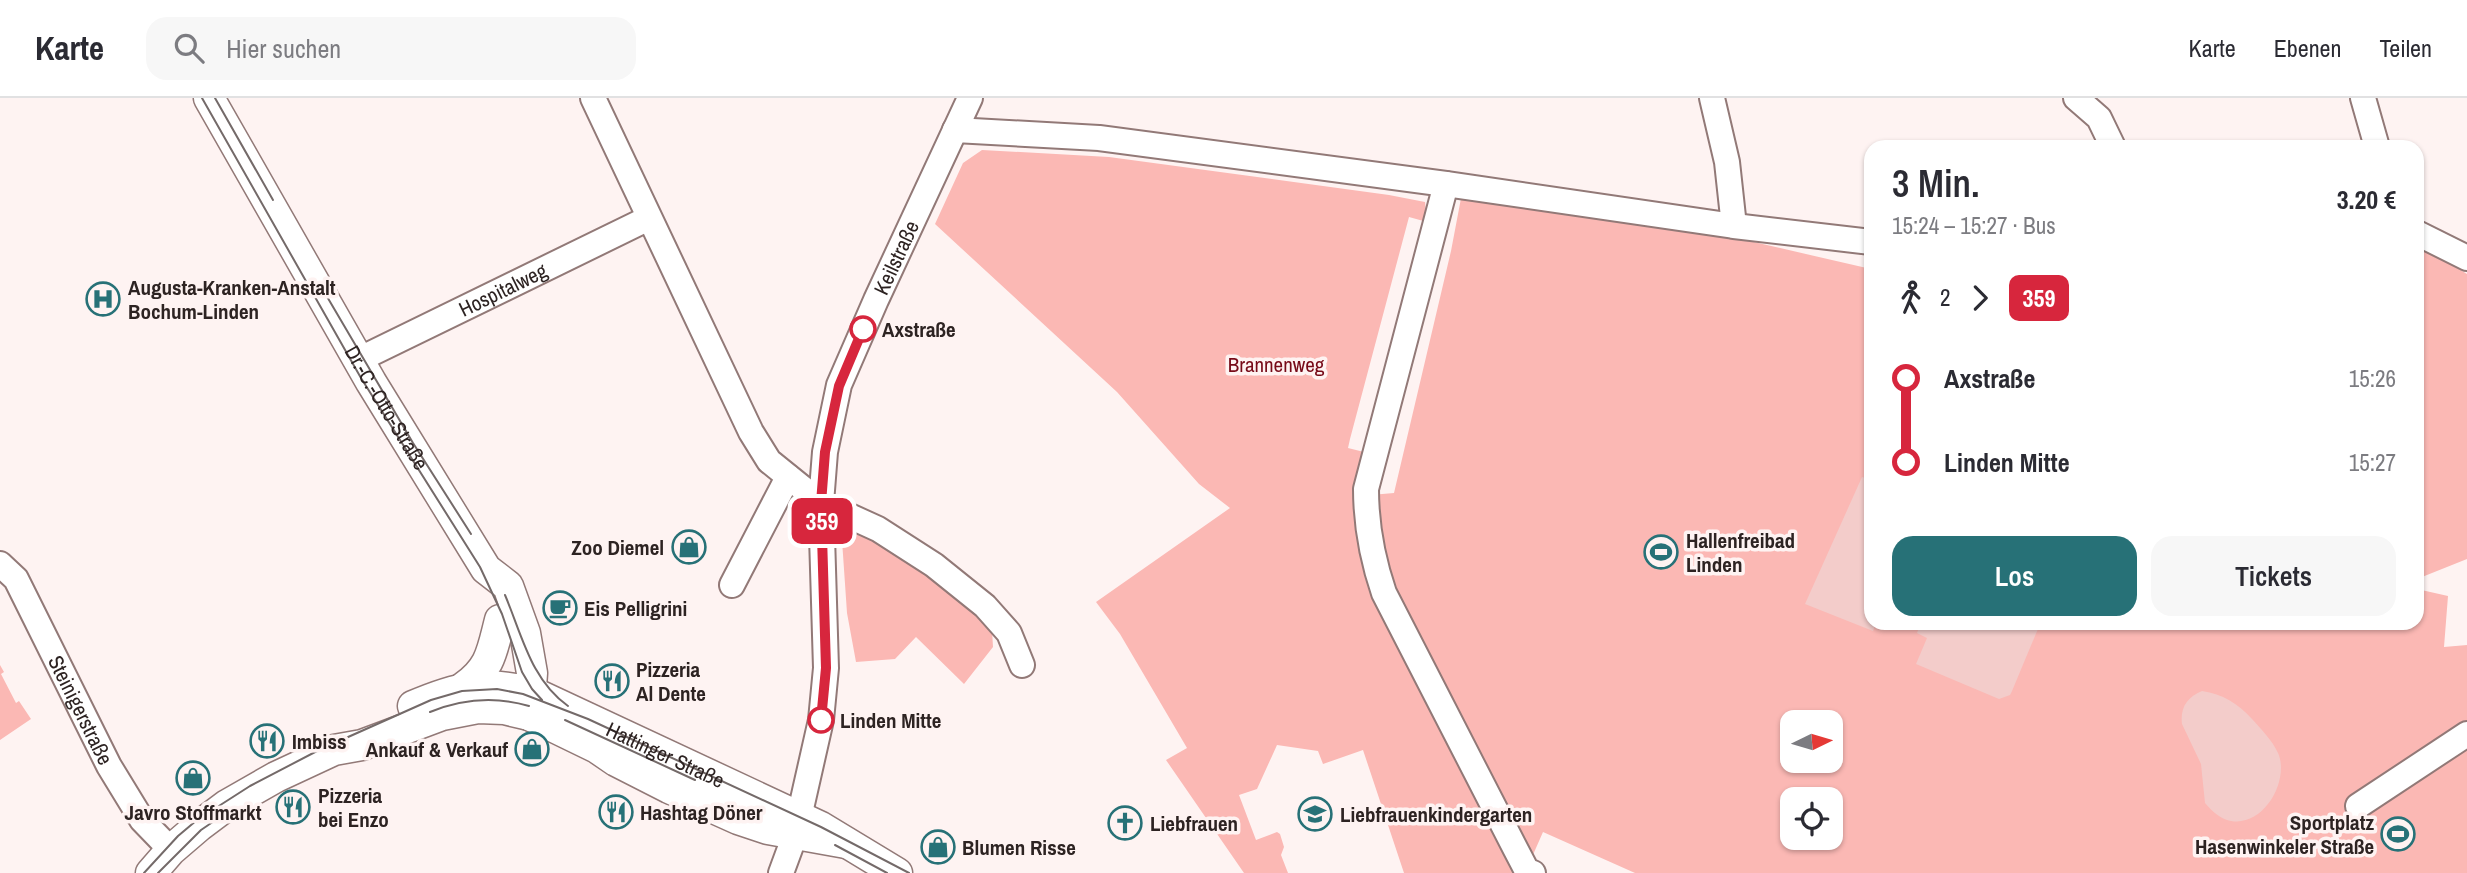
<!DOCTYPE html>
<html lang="de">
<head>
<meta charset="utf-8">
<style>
  :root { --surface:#fff; --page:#f7f7f7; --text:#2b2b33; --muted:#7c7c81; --line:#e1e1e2; --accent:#277177 }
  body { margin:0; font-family:"Archivo Narrow",sans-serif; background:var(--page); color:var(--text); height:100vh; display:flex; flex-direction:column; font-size:26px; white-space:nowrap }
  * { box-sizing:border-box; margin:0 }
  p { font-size:23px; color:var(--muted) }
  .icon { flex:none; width:38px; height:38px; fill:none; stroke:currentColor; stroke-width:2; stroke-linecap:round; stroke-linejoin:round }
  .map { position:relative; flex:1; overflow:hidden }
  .panel { position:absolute; left:1864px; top:42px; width:560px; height:490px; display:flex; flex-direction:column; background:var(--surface); border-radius:21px; box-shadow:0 2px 5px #0004 }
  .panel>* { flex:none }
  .badge { padding:0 14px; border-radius:10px; font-size:24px; line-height:46px }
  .needle { width:46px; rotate:85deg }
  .buttons { position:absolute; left:1780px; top:612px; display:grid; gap:14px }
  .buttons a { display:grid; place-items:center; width:63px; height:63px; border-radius:14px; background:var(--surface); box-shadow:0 2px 5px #0004; font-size:35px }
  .map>.badge { position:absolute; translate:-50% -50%; box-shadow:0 0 0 4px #fff }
  .legs { display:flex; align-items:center; gap:10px; height:77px; padding:0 28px; font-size:23px }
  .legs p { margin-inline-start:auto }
  .head { display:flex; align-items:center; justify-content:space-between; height:119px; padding:0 28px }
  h1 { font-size:38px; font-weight:600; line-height:52px }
  .primary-button { display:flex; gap:14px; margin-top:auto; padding:14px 28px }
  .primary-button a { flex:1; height:80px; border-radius:21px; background:var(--accent); color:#fff; font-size:28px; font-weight:600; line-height:80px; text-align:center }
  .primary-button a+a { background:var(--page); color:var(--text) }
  ul { padding:0 28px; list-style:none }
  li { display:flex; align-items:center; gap:24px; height:84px; font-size:26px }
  li i { display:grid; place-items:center; width:10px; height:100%; margin:0 9px; background:currentColor }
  li i::after { content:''; width:18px; height:18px; margin:-9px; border:5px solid; border-radius:50%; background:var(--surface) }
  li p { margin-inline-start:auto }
  li:first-child i { background:linear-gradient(#0000 50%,currentColor 0) }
  li:last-child i { background:linear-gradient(currentColor 50%,#0000 0) }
  header { display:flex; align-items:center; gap:42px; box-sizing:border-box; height:98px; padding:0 35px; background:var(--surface); border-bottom:2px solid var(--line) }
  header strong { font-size:33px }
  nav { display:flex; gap:38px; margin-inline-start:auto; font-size:24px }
  .search { width:490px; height:63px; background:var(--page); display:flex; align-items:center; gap:18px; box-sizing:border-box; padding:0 24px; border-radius:21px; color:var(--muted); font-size:26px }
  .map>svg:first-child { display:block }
  .green { fill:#fbb8b4; fill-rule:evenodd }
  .water { fill:#f3ccca }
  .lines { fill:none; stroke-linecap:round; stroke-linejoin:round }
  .minor-casing { stroke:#927977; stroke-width:28 }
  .tertiary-casing { stroke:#927977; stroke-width:33 }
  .minor { stroke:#fff; stroke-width:24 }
  .tertiary { stroke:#fff; stroke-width:30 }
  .tram { stroke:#746a69; stroke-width:2 }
  .line-1-casing { stroke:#fff; stroke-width:16 }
  .line-1 { stroke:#d7263d; stroke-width:10 }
  .stop-1-dot { fill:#fff; stroke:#d7263d; stroke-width:3.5 }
  .labels { text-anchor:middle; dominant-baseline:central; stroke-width:7; stroke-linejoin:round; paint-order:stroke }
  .street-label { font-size:21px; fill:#2d2322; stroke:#fef3f2 }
  .poi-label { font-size:21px; font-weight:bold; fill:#2d2322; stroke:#fef3f2; text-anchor:start }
  .stop-label { font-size:21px; font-weight:bold; fill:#2d2322; stroke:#fef3f2; text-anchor:start }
  .park-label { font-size:21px; fill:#770a18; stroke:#fef3f2 }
</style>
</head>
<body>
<header>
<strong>Karte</strong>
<div class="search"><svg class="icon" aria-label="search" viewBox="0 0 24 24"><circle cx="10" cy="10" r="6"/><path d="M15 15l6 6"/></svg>Hier suchen</div>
<nav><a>Karte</a><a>Ebenen</a><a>Teilen</a></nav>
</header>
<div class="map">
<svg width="2467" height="775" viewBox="0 0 2467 775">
  <rect width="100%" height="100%" fill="#fef3f2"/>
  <path class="green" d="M982 52 1109 59 1389 97 1425 104 1427 124 1409 119 1350 341 1348 350 1364 354 1359 398 1394 395 1451 153 1462 95 1732 139 1871 171V525H2417V491L2448 498 2444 549 2467 547V775H1635L1543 734 1525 775H1404L1363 652 1323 666 1318 653 1277 647 1257 691 1239 697 1256 742 1277 734 1280 736 1284 749 1281 757 1288 775H1244L1166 662 1187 650 1120 536 1096 504 1230 410 1199 386 1117 294 935 126 963 65ZM1792 625H1830V663H1792ZM2378 689 2332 733H2331L2365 693ZM1792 702H1830V740H1792Z
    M2417 150 2436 157 2467 176V461L2417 481Z
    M859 435 937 480 992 532 993 549 964 586 916 539 895 561 856 564 847 515 842 442 849 437Z
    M0 567 4 574 1 576 16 605 19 603 31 621 0 642Z"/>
  <path class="water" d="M1862 379 1871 382V525H1876L1873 533 1805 506Z
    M1921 525H2040V526L2012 593 2010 597 1999 601 1916 566 1927 540 1917 535Z
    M2202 593C2223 596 2237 605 2252 621 2261 631 2272 642 2278 655 2290 682 2264 729 2231 723 2220 721 2212 713 2205 705L2201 666 2182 626C2180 610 2187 599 2202 593Z"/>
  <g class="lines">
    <defs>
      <g id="minor">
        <path d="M593 0 751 334 769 363 821 405 878 431 934 467 985 508 1009 535 1022 567"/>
        <path d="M1712 0 1727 64 1734 128"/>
        <path d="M2076 0 2099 20 2113 49"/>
        <path d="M2363 0 2377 49"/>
        <path d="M955 32 1099 40 1446 86 1734 128 1871 144"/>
        <path d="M1446 86 1366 391C1366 428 1372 460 1384 495L1515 750 1527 773 1533 775"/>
        <path d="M2417 135 2467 160"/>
        <path id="s1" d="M358 262 649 120"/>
        <path id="s2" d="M0 466 16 481 109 668 142 722 171 752"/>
        <path d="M732 487 788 379"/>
        <path d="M2358 708 2467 636"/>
        <path id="s3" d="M781 775 795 737 821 622 826 570 821 405 825 354 839 287 876 202 970 0"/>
      </g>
      <g id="tertiary">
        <path id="s4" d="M209 0 371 284 486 471 508 488 525 535 532 575 529 617"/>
        <path d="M464 589C491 570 492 553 500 522"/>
        <path id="s5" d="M413 608C457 589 484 583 532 594L821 729 897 775"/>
        <path d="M151 775 171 752 199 728 227 707 276 679 334 652 362 647 442 617 478 610 504 611 529 617 597 650 616 663 669 690 738 721 768 731 846 745"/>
      </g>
    </defs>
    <use href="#minor" class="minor-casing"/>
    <use href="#tertiary" class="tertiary-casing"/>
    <use href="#minor" class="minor"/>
    <use href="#tertiary" class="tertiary"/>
    <path class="tram" d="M202 0 361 280 480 469 502 516 522 574 532 591 542 602
      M215 0 273 102
      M319 185 413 345 471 436
      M505 497C522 537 531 582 568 608
      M430 614C462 601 495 598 529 608
      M565 622 695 682
      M835 747 887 775
      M144 775 178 738 197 722 250 688 319 652 431 602 462 593 497 591 523 596 588 621 821 729 909 775
      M158 775 201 732 220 719"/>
  </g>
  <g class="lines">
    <defs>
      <path id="line-1" d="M821 622 826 570 821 405 825 354 839 288 863 231"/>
    </defs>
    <use href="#line-1" class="line-1-casing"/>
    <use href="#line-1" class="line-1"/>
  </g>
  <defs>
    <symbol id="hospital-ring" viewBox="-11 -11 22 22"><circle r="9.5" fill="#fef3f2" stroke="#277177" stroke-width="1.5"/><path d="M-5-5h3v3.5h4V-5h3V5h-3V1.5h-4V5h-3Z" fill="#277177"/></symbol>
    <symbol id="shop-ring" viewBox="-11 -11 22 22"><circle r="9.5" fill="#fef3f2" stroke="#277177" stroke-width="1.5"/><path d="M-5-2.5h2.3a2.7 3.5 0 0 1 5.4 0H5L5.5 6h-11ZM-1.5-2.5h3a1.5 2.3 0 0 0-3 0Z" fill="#277177"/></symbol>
    <symbol id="stadium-ring" viewBox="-11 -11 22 22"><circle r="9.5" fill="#fef3f2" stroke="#277177" stroke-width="1.5"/><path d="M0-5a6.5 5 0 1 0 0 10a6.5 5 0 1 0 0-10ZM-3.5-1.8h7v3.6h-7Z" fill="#277177"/></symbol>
    <symbol id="cafe-ring" viewBox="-11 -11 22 22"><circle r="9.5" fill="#fef3f2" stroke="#277177" stroke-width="1.5"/><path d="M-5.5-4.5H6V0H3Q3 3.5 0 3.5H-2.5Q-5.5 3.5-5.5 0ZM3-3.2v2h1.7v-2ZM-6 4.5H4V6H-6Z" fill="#277177"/></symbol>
    <symbol id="restaurant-ring" viewBox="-11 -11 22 22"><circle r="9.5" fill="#fef3f2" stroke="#277177" stroke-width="1.5"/><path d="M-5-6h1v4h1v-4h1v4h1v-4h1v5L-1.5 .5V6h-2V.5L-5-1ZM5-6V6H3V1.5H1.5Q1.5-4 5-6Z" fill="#277177"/></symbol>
    <symbol id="school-ring" viewBox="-11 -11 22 22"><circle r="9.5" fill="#fef3f2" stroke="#277177" stroke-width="1.5"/><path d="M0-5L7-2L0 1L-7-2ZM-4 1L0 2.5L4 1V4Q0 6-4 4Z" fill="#277177"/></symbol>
    <symbol id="church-ring" viewBox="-11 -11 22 22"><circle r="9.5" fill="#fef3f2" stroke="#277177" stroke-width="1.5"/><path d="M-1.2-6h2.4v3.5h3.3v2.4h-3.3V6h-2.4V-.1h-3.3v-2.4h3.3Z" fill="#277177"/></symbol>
  </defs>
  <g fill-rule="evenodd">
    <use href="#hospital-ring" x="84" y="182" width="38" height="38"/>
    <use href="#shop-ring" x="670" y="430" width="38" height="38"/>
    <use href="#stadium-ring" x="1642" y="435" width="38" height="38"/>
    <use href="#cafe-ring" x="541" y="491" width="38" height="38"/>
    <use href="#restaurant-ring" x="593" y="564" width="38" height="38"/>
    <use href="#restaurant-ring" x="248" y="624" width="38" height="38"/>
    <use href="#shop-ring" x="513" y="632" width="38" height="38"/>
    <use href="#shop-ring" x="174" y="661" width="38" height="38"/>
    <use href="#restaurant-ring" x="274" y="690" width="38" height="38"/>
    <use href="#restaurant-ring" x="597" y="695" width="38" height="38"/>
    <use href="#school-ring" x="1296" y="697" width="38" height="38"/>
    <use href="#church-ring" x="1106" y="706" width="38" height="38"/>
    <use href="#stadium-ring" x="2379" y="717" width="38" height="38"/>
    <use href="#shop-ring" x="919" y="730" width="38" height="38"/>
  </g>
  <g class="stop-1-dot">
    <circle cx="863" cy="231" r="12"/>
    <circle cx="821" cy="622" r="12"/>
  </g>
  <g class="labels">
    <g class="street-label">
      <text stroke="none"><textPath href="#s3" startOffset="635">Keilstraße</textPath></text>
      <text stroke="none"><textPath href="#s1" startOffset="161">Hospitalweg</textPath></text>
      <text stroke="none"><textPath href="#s4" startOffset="357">Dr.-C.-Otto-Straße</textPath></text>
      <text stroke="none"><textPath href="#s2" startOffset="168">Steinigerstraße</textPath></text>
      <text stroke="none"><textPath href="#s5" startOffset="270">Hattinger Straße</textPath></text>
    </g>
    <g class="poi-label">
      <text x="128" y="189">Augusta-Kranken-Anstalt<tspan x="128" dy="24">Bochum-Linden</tspan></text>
      <text x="1686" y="442">Hallenfreibad<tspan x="1686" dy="24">Linden</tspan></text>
      <text x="664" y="449" text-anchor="end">Zoo Diemel</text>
      <text x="584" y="510">Eis Pelligrini</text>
      <text x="636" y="571">Pizzeria<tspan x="636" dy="24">Al Dente</tspan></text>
      <text x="292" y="643">Imbiss</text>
      <text x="508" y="651" text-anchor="end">Ankauf &amp; Verkauf</text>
      <text x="318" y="697">Pizzeria<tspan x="318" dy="24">bei Enzo</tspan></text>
      <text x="193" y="714" text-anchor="middle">Javro Stoffmarkt</text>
      <text x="640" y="714">Hashtag Döner</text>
      <text x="1340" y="716">Liebfrauenkindergarten</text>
      <text x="2374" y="724" text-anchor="end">Sportplatz<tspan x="2374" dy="24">Hasenwinkeler Straße</tspan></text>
      <text x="1150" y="725">Liebfrauen</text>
      <text x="962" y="749">Blumen Risse</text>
    </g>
    <g class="stop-label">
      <text x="882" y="231">Axstraße</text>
      <text x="840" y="622">Linden Mitte</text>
    </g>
    <g class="park-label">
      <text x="1276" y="266">Brannenweg</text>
    </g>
  </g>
</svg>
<div class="buttons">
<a><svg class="needle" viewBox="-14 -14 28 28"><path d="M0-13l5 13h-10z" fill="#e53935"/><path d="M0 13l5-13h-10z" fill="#7c7c81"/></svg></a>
<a><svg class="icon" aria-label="locate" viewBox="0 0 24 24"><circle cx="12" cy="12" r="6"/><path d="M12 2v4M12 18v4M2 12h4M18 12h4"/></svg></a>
</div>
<b class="badge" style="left:822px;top:423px;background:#d7263d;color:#fff">359</b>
<section class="panel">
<div class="head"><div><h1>3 Min.</h1><p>15:24 – 15:27 · Bus</p></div><b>3.20 €</b></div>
<div class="legs"><svg class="icon" aria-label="walk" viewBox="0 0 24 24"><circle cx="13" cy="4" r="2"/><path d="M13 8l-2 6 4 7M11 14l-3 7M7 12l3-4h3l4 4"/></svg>2<svg class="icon" aria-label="forward" viewBox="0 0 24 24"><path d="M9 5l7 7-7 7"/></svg><b class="badge" style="background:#d7263d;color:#fff">359</b></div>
<ul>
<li><i style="color:#d7263d"></i><b>Axstraße</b><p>15:26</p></li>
<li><i style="color:#d7263d"></i><b>Linden Mitte</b><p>15:27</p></li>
</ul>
<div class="primary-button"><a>Los</a><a>Tickets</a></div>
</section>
</div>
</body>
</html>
